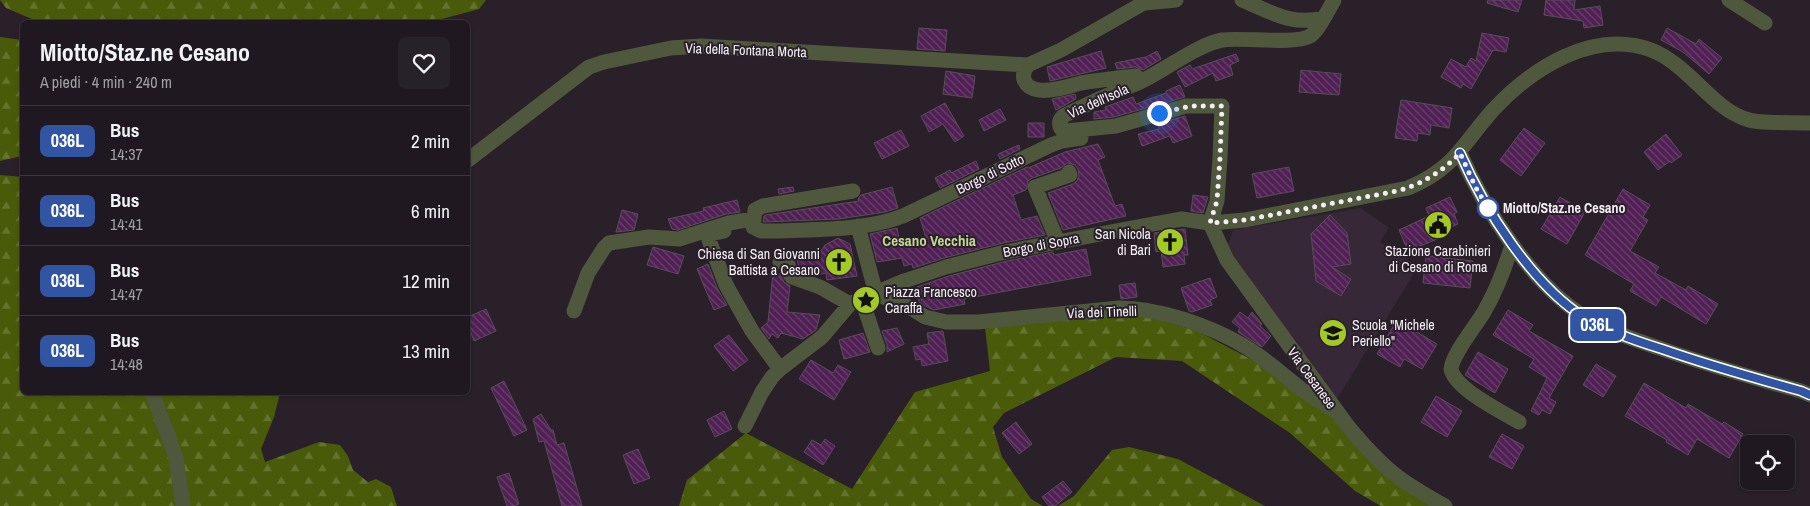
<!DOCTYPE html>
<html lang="it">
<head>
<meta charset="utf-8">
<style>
  :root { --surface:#1f1820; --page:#272129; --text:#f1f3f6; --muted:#a1a0a5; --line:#3c373e }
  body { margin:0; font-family:"Archivo Narrow",sans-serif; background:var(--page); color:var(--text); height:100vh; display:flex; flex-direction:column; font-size:19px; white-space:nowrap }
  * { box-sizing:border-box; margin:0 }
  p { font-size:16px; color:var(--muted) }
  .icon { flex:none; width:28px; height:28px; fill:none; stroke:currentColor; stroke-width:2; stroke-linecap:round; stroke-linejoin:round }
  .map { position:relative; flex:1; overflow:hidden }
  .sheet { position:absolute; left:20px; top:20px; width:450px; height:375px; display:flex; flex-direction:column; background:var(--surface); border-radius:8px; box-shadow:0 1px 4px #0004,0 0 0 1px var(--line) }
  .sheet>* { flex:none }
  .badge { padding:0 10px; border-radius:8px; font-size:18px; line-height:32px }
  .buttons { position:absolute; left:1740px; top:435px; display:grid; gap:10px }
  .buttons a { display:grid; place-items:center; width:55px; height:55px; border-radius:8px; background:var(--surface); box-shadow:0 1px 4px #0004,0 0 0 1px var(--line); font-size:25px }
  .you { position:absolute; width:25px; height:25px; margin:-12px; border:4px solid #fff; border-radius:50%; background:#1a73e8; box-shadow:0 0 0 8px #1a73e833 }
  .map>.badge { position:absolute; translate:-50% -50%; box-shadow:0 0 0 2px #fff }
  .round { display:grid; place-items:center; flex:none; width:52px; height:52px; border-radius:8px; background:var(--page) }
  .headline { display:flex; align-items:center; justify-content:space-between; height:85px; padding:0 20px }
  h1 { font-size:24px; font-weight:700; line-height:38px }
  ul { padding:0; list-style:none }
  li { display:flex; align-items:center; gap:15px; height:70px; padding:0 20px; border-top:1px solid var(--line) }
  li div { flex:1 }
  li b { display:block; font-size:19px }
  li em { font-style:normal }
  li .badge { min-width:55px; font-weight:700; text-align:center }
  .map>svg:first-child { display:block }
  .built { fill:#362836 }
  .forest { fill:url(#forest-firs) }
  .building { fill:url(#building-back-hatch); stroke:#584e58 }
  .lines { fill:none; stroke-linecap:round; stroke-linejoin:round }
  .minor { stroke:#4f583c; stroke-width:15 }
  .line-casing { stroke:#fff; stroke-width:11 }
  .line { stroke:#3155a3; stroke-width:8 }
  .walk { stroke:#f5eff5; stroke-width:5; stroke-dasharray:0 9 }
  .stop-dot { fill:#fff; stroke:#3155a3; stroke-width:2.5 }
  .labels { text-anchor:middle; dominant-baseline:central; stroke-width:4; stroke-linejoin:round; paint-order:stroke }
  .street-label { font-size:14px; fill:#f5eff5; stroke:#29202a }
  .stop-label { font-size:14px; font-weight:bold; fill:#f5eff5; stroke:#29202a; text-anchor:start }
  .poi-label { font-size:14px; fill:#f5eff5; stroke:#29202a; text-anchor:end }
  .neighbourhood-label { font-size:15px; font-weight:bold; fill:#c1d88e; stroke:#29202a }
</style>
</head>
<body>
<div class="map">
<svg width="1810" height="506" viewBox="0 0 1810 506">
  <defs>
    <pattern id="forest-firs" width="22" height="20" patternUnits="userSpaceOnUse" patternTransform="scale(1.25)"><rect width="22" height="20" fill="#495b0a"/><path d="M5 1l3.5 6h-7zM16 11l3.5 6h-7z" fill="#64732e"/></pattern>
    <pattern id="building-back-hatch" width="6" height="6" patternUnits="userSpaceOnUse" patternTransform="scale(1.25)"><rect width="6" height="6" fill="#502054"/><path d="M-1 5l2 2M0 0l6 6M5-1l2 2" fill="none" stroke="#6a416d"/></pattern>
  </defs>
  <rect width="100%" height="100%" fill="#29202a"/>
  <path class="built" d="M1361 208 1389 228 1380 242 1418 267 1337 399 1227 248 1233 230Z"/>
  <path class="forest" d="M0 0H486L479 9 431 22H34L32 19 6 8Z
    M0 37 22 40V156L0 161Z
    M0 175 22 177V392L280 393 274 417 261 449 265 462 319 442 340 445 348 456 353 470 368 482 376 479 391 487 397 506H0Z
    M1104 315H1143L1197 331 1262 365 1333 416 1432 506H1381L1355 491 1290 433 1182 361 1116 357 1004 413 993 427 1002 457 1031 499 1043 506H679L687 480 746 433 852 489 915 392 990 371 985 327Z
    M1129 447 1178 459 1265 506H1058L1074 496 1112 450Z"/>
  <path class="building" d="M1488 0H1522L1518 12 1487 3Z
    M1546 0H1575L1574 10 1600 6 1603 25 1584 28 1583 21 1544 15Z
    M919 28 947 30 945 51 917 49Z
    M1667 28 1696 44 1699 39 1722 58 1709 74 1683 52 1661 40Z
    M1482 33 1509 38 1506 52 1493 50 1471 89 1463 84 1461 88 1441 77 1451 59 1466 67 1471 58 1476 61Z
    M1101 51 1106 68 1050 81 1047 67Z
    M1157 51 1161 59 1143 70 1135 67 1117 69 1115 63 1146 57Z
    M1236 54 1239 61 1230 65 1233 75 1216 81 1213 73 1185 87 1177 72 1190 65 1192 69Z
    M1301 70 1341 74 1339 95 1299 92Z
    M946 71 975 76 972 98 943 94Z
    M1180 85 1185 97 1114 117 1094 119V112L1106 110 1105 107 1133 97 1136 104 1166 93V91Z
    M1075 94 1076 99 1056 110 1052 99Z
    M1401 100 1452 108 1449 128 1431 125 1430 135 1418 133 1417 141 1395 138Z
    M945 103 964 136 955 142 943 124 929 132 921 116Z
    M1000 109 1006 120 984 131 979 120Z
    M1185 116 1192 136 1173 143 1170 136 1142 146 1138 134 1159 129 1158 124Z
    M1028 123H1044V137H1028Z
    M1524 128 1545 143 1521 176 1500 160Z
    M901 130 909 146 882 159 874 143Z
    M1666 134 1682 155 1671 163 1670 161 1658 170 1644 152Z
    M1098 144 1105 157 1098 160 1115 206 1122 204 1126 216 1063 230 1048 193 1073 184 1077 181 1079 176 1078 169 1075 165 1067 163 1061 168 1032 178 1028 181 1026 190 1013 195 1021 220 1037 216 1045 235 1003 243 944 258 913 268 912 264 904 266 902 258 877 262 870 234 897 228 900 245 926 238 920 218 1027 167 1028 168 1065 152Z
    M1019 145 1020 149 1000 159 998 154Z
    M976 161 979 169 940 188 935 178 950 170 951 173Z
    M1289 167 1294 191 1257 198 1252 174Z
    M793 187 794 191 779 194 778 189Z
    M892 187 898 208 885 212 839 219 763 222 764 216 766 215 859 201 858 199 861 195Z
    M1623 189 1650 205 1643 217 1648 220 1630 251 1659 267 1655 273 1686 290 1688 286 1718 304 1706 324 1661 297 1656 306 1630 291 1634 284 1585 255Z
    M1193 195 1208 197 1203 213 1191 211Z
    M1450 197 1457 212 1454 214 1458 224 1440 232 1442 237 1408 251 1399 230 1429 216 1426 208Z
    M1560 197 1585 212 1567 244 1541 229Z
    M737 200 740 212 726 214 678 230 672 229 668 219 704 211 703 208Z
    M622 210 638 214 634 230 616 232Z
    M1330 215 1347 233 1351 264 1332 267 1351 279 1341 296 1316 281 1311 234Z
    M1185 229 1188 255H1184L1185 264 1163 267 1161 251 1156 252 1154 233Z
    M838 238 850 244 857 276 827 280 826 273 815 275 799 269 797 257 821 251 825 245Z
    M653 247 684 256 678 274 647 265Z
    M1086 249 1091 275 964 299 965 304 934 310 929 308 919 302 917 287 949 276 1007 261 1053 252 1054 255Z
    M1426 256 1473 261 1470 288 1423 283Z
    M708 264 717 288 727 305 714 310 697 269Z
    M773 273 780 274 784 282 790 286 787 312 820 315 816 330 803 339 781 333 778 338 772 334 769 339 761 328 768 322Z
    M1210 278 1217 297 1210 300 1212 305 1192 312 1189 311 1181 288Z
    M1135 283 1137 297 1121 299 1119 285Z
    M486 309 496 331 474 341 468 325V317Z
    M1508 310 1533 325 1529 331 1573 356 1549 398 1556 402 1550 414 1542 410 1539 415 1531 411 1547 378 1529 367 1534 359 1493 335Z
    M1240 312 1248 318 1252 312 1262 324 1260 326 1271 336 1262 347 1238 332 1240 328 1232 322Z
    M1397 320 1437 344 1422 369 1404 359 1400 367 1377 354Z
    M897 328 904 344 887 352V345L882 331Z
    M943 331 948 361 922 366 921 359 916 360 913 347 929 344 927 333Z
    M863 333 870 352 844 359 839 340Z
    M729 335 748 360 733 371 714 346Z
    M1478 352 1508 369 1495 393 1465 375Z
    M811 360 833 373 838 365 851 372 834 400 799 379Z
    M1596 364 1616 376 1603 397 1583 385Z
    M504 381 527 430 514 436 491 388Z
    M1644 383 1686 408 1688 404 1722 424 1724 422 1743 434 1729 458 1697 439 1688 455 1666 442 1667 440 1625 416Z
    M1436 396 1462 411 1447 437 1421 422Z
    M724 411 732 429 715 437 707 420Z
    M541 414 551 430H553L557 445 564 443 582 506H562L544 441 539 442 533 419Z
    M1016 422 1032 444 1019 454 1002 433Z
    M1502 434 1524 446 1512 469 1489 457Z
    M825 439 835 446 823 465 804 452 812 440 821 445Z
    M638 449 650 478 634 484 623 455Z
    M509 473 519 504 513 506H507L497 477Z
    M1063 481 1072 492 1055 506H1049L1042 497Z"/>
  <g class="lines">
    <path class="minor" d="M1242 0C1272 12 1290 26 1324 18L1334 0
      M1729 0 1765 23
      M1145 3 1176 0
      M1028 65C1019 76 1024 88 1039 90 1052 92 1069 86 1081 83 1099 80 1117 78 1136 76L1139 79 1140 82 1099 99 1065 115C1060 118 1058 123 1061 129L1066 131 1116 126 1186 106H1222L1220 158 1217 201 1210 223
      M1140 82C1163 71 1199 44 1222 40 1242 37 1296 45 1310 36 1317 32 1320 24 1324 18
      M1460 153C1484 208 1532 285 1585 317 1609 332 1636 340 1662 349 1708 365 1754 378 1801 391L1810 395
      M468 160 589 67 604 62 671 48 701 46 1028 65 1061 50 1149 0
      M1210 223 1227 260 1347 425C1361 442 1376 459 1393 473 1409 486 1427 496 1445 506
      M858 226 876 294
      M753 227 761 231H775C818 229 863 231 903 216L1051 145 1062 141 1081 138
      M753 227 755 210 763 206 853 191
      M724 231 711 234 709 240 726 285 752 331 780 369
      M1058 242 1035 187 1070 175 1069 172
      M1512 245C1505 268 1496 291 1484 312 1475 327 1453 353 1451 369 1455 389 1502 412 1519 422
      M780 262 788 264 790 274 792 277 820 287 850 304
      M876 294 911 308 925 317 946 322H978L1119 308C1160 308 1211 326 1246 347 1266 359 1283 375 1301 389 1312 397 1325 404 1337 412
      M862 300 878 348
      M574 311 588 273 604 248 609 243 649 237 679 239 729 223 753 219
      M152 392 176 458 183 506
      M745 426 762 392 772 377 780 369 822 337 850 304 904 281 946 267 1005 252 1153 224 1182 219 1210 223 1245 220 1408 188C1454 169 1462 145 1493 110 1532 68 1593 29 1651 50 1690 65 1712 110 1749 120 1762 124 1795 122 1810 123"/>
  </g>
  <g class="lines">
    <defs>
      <path id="line" d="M1460 153C1484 208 1532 285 1585 318 1609 332 1636 341 1662 349 1708 365 1754 378 1801 391L1810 395"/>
    </defs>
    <use href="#line" class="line-casing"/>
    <use href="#line" class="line"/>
    <path class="walk" d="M1159 113 1191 106H1222L1220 158 1217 201 1210 223 1245 220 1397 191C1422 184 1442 172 1460 153L1476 188 1488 208"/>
  </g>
  <defs>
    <symbol id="civic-disc" viewBox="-11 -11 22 22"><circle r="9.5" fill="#a3c926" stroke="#29202a"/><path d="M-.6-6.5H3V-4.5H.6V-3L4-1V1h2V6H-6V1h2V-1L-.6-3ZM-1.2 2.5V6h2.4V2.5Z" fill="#111"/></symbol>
    <symbol id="church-disc" viewBox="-11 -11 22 22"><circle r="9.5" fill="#a3c926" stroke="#29202a"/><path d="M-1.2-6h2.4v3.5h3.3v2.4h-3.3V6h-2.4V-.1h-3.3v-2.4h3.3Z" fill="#111"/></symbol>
    <symbol id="sight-disc" viewBox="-11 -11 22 22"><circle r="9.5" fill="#a3c926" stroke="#29202a"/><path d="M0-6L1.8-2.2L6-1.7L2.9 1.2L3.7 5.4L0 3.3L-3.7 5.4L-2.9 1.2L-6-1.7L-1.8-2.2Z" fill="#111"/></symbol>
    <symbol id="school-disc" viewBox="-11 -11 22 22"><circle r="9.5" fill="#a3c926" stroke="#29202a"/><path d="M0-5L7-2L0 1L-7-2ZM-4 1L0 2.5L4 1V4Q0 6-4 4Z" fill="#111"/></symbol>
  </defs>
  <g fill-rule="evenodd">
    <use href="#civic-disc" x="1422" y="209" width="32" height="32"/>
    <use href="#church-disc" x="1154" y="226" width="32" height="32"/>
    <use href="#church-disc" x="823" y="246" width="32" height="32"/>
    <use href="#sight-disc" x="850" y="284" width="32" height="32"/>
    <use href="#school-disc" x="1317" y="317" width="32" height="32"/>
  </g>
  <circle class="stop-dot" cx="1488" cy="208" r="10"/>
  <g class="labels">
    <g class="street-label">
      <text transform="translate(746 50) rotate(2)">Via della Fontana Morta</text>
      <text transform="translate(1098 101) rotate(-24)">Via dell'Isola</text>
      <text transform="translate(990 174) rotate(-26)">Borgo di Sotto</text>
      <text transform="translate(1041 245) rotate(-11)">Borgo di Sopra</text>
      <text transform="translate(1102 312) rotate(-2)">Via dei Tinelli</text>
      <text transform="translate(1312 378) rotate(54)">Via Cesanese</text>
    </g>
    <g class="stop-label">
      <text x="1503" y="208">Miotto/Staz.ne Cesano</text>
    </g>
    <g class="poi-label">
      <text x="1151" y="234">San Nicola<tspan x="1151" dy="16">di Bari</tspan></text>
      <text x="1438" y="251" text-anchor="middle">Stazione Carabinieri<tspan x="1438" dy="16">di Cesano di Roma</tspan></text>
      <text x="820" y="254">Chiesa di San Giovanni<tspan x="820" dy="16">Battista a Cesano</tspan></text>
      <text x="885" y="292" text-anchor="start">Piazza Francesco<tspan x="885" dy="16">Caraffa</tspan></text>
      <text x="1352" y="325" text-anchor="start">Scuola "Michele<tspan x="1352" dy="16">Periello"</tspan></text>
    </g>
    <g class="neighbourhood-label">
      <text x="929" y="240">Cesano Vecchia</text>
    </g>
  </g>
</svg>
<div class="buttons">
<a><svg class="icon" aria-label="locate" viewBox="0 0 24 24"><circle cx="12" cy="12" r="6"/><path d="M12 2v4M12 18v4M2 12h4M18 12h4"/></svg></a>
</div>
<div class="you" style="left:1159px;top:113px"></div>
<b class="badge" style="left:1597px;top:325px;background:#3155a3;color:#fff">036L</b>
<section class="sheet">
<div class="headline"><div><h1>Miotto/Staz.ne Cesano</h1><p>A piedi · 4 min · 240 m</p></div><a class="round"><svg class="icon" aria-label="heart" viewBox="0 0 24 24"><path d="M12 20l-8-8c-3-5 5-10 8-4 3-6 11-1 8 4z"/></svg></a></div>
<ul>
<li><span class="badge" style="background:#3155a3;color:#fff">036L</span><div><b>Bus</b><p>14:37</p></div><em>2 min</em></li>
<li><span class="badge" style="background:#3155a3;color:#fff">036L</span><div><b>Bus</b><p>14:41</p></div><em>6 min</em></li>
<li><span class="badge" style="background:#3155a3;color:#fff">036L</span><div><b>Bus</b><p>14:47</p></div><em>12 min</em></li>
<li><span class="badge" style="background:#3155a3;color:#fff">036L</span><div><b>Bus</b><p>14:48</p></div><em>13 min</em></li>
</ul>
</section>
</div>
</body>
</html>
